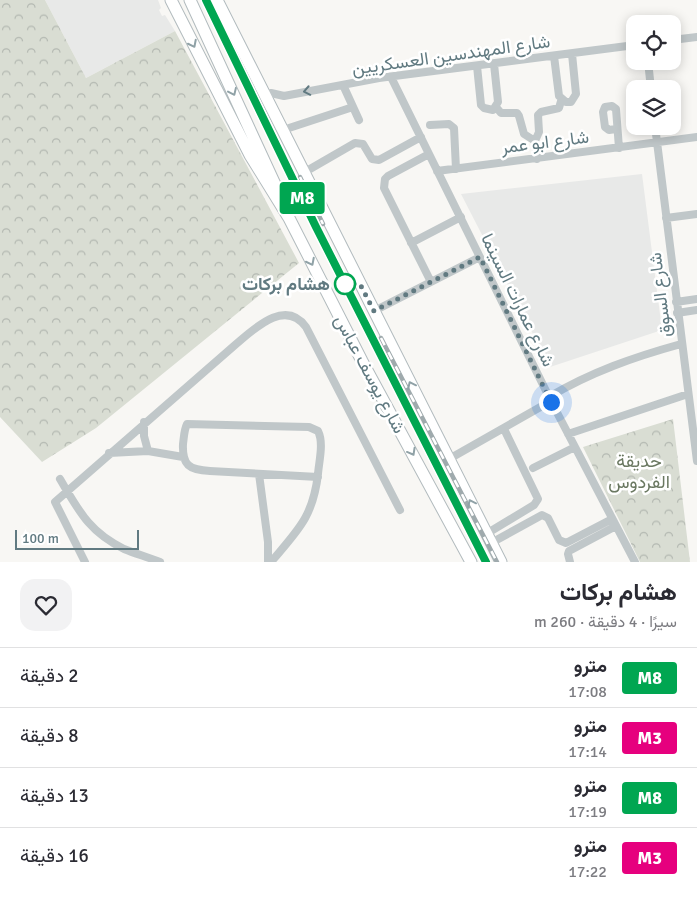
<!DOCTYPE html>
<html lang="ar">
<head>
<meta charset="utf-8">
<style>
  :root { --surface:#fff; --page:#f2f2f3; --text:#2b2b33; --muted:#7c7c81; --line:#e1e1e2 }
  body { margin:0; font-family:Signika,Vazirmatn,sans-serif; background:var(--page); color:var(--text); direction:rtl; height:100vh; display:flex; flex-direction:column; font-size:19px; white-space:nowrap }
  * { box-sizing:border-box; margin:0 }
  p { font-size:16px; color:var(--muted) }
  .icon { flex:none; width:28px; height:28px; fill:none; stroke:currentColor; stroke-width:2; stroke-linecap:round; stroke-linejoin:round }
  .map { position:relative; height:562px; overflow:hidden; direction:ltr }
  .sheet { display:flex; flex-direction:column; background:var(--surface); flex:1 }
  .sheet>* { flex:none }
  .badge { padding:0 10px; border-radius:4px; font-size:18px; line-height:32px }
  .controls { position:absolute; left:626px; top:15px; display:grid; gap:10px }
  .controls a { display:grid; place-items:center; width:55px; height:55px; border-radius:10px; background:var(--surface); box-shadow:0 2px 12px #0003; font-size:25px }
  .scale { position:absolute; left:15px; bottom:12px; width:124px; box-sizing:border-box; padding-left:5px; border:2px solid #617a81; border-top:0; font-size:14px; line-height:18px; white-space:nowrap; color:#617a81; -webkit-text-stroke:4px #fff; paint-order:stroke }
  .you { position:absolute; width:25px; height:25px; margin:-12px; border:4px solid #fff; border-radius:50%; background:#1a73e8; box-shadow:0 0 0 8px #1a73e833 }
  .map>.badge { position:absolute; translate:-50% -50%; box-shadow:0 0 0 2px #fff }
  .round { display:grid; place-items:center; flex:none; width:52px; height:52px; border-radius:15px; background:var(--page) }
  .head { display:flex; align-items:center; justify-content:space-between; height:85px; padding:0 20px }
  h1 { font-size:24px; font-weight:700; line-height:38px }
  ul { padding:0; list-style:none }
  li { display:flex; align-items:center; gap:15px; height:60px; padding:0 20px; border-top:1px solid var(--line) }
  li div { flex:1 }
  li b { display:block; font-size:19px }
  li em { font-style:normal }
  li .badge { min-width:55px; font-weight:700; text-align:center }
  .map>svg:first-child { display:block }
  .built { fill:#e8e9e8 }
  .forest { fill:url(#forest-crowns) }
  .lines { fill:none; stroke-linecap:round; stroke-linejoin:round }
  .secondary-casing { stroke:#b2bbbe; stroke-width:13 }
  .street { stroke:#c0c7c9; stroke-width:8 }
  .secondary { stroke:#fff; stroke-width:11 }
  .rail-casing { stroke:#9faaad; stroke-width:4.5 }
  .rail { stroke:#fff; stroke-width:2.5; stroke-dasharray:8; stroke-linecap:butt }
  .oneway { stroke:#90a2a7 }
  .oneway2 { stroke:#617a81 }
  .line-casing { stroke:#fff; stroke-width:11 }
  .line { stroke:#00a651; stroke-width:8 }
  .walk { stroke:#617a81; stroke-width:5; stroke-dasharray:0 9 }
  .stop-dot { fill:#fff; stroke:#00a651; stroke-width:2.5 }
  .labels { text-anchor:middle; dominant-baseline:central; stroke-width:5; stroke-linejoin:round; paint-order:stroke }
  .street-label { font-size:18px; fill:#617a81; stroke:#fff }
  .stop-label { font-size:18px; font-weight:bold; fill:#617a81; stroke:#fff; text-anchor:end }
  .park-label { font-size:18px; fill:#6a7861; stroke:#fff }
</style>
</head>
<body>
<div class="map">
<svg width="697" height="562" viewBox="0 0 697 562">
  <defs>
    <pattern id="forest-crowns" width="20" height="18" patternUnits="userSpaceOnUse" patternTransform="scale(1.25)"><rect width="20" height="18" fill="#d9ddd3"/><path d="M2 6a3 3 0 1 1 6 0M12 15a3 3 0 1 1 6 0" fill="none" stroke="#b3b8b1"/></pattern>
  </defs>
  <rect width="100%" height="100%" fill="#f8f7f4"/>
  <path class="built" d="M45 0H158L161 8 159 10 162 16 165 15 175 31 86 78Z
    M642 174 662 330 550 367 461 194Z"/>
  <path class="forest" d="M0 0H45L86 78 175 31 299 263 96 428 42 462 0 417Z
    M673 419 690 562H640L583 447Z"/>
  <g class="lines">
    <defs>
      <path id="secondary" d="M171 0 250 155 289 218 362 361 471 562
        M190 0 279 193
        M217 0 501 562"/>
    </defs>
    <use href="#secondary" class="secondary-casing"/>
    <path class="street" d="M672 40 697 37
      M554 56 559 96 566 102H571L576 94 572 54
      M648 61 651 89
      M477 66 481 105 484 108 493 110 498 102 494 64
      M391 77 551 401 635 562
      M343 85 359 120
      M271 93 284 96 379 78 635 45
      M496 107 501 113H517L519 116 524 134 535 141
      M430 125 449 124 454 128 456 169
      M655 126 697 461
      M289 128 353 107
      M616 129 609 130 605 127 603 112 605 107 612 106 616 109 619 148
      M429 154 388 176 385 179 384 188 431 282
      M537 159 535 141 539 132 538 115 541 112 559 108 561 101
      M310 169 355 143 363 144 372 159 379 160 421 137
      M437 171 697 137
      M666 218 697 214
      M411 243 461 217
      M676 302 697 299
      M374 311 480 257
      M677 313 697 310
      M549 397C591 372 634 357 681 344
      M144 422V436L148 451
      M568 434 688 394
      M109 453 148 451 183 457
      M449 459 551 401
      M533 468 575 447
      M259 474 268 542V562
      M60 479C79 511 89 532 124 549 136 554 148 557 160 562
      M486 534 534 505 538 499 504 429
      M491 543 542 515 548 518 559 540 566 543 612 519
      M85 562 55 502 235 345C254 329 285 298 306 327L400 510
      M271 562C298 530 313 517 318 474 319 461 324 443 318 431L309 427 187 424C184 430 184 437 183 444 182 465 189 470 210 471L318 477
      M570 562 568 554 569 551 616 526"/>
    <use href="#secondary" class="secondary"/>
    <defs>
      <path id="rail" d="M206 0 316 227
        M300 177 323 224
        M381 338 497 562
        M395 381 486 562"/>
    </defs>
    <use href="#rail" class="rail-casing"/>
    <use href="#rail" class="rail"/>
  </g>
  <defs><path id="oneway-chevron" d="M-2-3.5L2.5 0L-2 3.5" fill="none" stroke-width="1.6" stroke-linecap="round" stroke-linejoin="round" transform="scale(1.25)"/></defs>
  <g class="oneway">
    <use href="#oneway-chevron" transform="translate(193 44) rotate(63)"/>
    <use href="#oneway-chevron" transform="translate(233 92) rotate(65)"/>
    <use href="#oneway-chevron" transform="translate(311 262) rotate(63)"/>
    <use href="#oneway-chevron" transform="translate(411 385) rotate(-116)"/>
    <use href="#oneway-chevron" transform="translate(412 452) rotate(61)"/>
    <use href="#oneway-chevron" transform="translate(471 503) rotate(-116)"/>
  </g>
  <use class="oneway2" href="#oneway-chevron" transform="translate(307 91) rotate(169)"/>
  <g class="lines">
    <defs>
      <path id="line" d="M206 0 316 227 486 562"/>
    </defs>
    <use href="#line" class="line-casing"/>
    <use href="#line" class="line"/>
    <path class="walk" d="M345 284H360L374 311 480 257 551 402"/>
  </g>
  <circle class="stop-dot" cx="345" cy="284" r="10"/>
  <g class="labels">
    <g class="street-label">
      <text transform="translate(451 55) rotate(-8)">شارع المهندسين العسكريين</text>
      <text transform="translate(545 142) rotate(-7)">شارع ابو عمر</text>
      <text transform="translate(660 295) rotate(-97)">شارع السوق</text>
      <text transform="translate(518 300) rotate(64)">شارع عمارات السينما</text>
      <text transform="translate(370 374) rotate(62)">شارع يوسف عباس</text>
    </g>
    <g class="stop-label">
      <text x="330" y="284">هشام بركات</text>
    </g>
    <g class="park-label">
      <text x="639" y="461">حديقة<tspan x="639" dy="21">الفردوس</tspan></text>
    </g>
  </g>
</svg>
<div class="controls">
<a><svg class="icon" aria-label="locate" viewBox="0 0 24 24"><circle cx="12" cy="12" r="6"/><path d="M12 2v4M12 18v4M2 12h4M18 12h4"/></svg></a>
<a><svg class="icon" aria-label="layers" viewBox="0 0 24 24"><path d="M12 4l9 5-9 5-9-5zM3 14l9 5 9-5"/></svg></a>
</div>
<div class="scale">100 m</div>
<div class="you" style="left:551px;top:402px"></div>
<b class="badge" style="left:302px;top:198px;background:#00a651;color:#fff">M8</b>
</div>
<section class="sheet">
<div class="head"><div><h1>هشام بركات</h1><p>سيرًا · 4 دقيقة · 260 m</p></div><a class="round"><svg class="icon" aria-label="heart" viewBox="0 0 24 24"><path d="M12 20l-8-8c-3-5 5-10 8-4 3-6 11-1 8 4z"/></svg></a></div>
<ul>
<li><span class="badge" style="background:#00a651;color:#fff">M8</span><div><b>مترو</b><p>17:08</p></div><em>2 دقيقة</em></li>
<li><span class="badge" style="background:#e6007e;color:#fff">M3</span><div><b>مترو</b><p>17:14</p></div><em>8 دقيقة</em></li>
<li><span class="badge" style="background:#00a651;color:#fff">M8</span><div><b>مترو</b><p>17:19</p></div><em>13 دقيقة</em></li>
<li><span class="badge" style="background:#e6007e;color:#fff">M3</span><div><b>مترو</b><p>17:22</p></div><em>16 دقيقة</em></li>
</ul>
</section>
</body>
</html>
